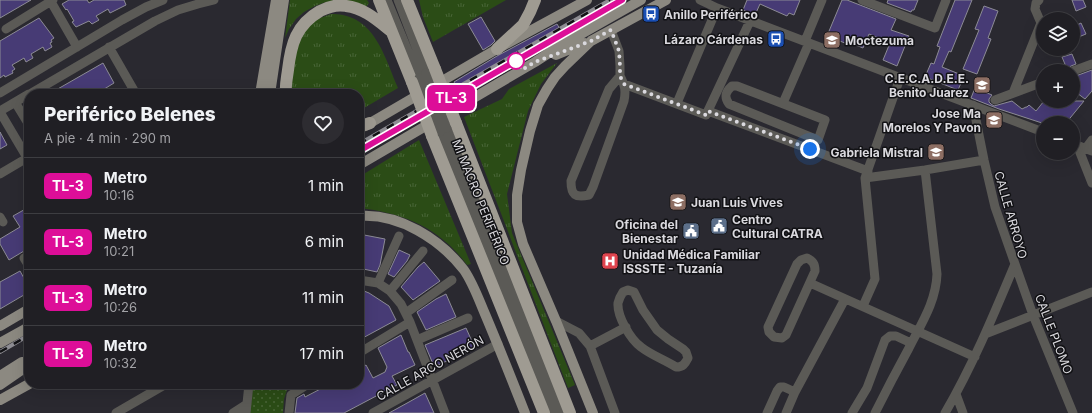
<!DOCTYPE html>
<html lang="es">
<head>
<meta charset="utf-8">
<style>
  :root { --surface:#201f24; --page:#2d2c31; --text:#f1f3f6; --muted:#a2a2a6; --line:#3d3d41 }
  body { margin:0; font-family:Inter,sans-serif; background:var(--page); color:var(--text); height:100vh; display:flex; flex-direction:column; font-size:15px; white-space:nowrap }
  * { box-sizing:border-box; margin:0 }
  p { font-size:13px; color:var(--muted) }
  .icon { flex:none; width:22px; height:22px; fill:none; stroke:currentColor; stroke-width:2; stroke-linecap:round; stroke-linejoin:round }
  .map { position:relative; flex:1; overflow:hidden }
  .panel { position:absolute; left:24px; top:89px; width:340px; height:300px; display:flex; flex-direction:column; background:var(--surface); border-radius:16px; box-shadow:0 4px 16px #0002,0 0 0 1px var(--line) }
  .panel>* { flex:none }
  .badge { padding:0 8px; border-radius:6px; font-size:14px; line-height:26px }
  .fabs { position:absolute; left:1036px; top:12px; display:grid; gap:8px }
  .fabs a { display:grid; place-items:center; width:44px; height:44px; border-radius:50%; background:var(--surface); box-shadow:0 4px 16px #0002,0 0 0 1px var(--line); font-size:20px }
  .you { position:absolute; width:20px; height:20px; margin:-10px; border:3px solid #fff; border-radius:50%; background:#1a73e8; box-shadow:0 0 0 6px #1a73e833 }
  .map>.badge { position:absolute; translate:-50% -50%; box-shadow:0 0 0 2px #fff }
  .round { display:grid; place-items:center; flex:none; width:42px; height:42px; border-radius:21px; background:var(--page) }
  .headline { display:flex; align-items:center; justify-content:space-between; height:68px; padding:0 20px }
  h1 { font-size:19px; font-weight:800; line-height:30px }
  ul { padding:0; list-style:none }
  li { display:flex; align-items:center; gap:12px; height:56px; padding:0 20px; border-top:1px solid var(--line) }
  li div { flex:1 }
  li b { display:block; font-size:15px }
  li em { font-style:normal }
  li .badge { min-width:44px; font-weight:700; text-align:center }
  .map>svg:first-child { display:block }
  .grass { fill:url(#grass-tufts) }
  .park { fill:url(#park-dots) }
  .building { fill:#473b75; stroke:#8c8b95 }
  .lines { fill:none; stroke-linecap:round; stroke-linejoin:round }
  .minor { stroke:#5b5a56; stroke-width:9 }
  .major { stroke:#8c8981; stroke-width:10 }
  .highway { stroke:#9f9b92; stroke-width:12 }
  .rail-casing { stroke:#8e8d93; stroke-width:4 }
  .rail { stroke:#121215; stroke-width:2.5; stroke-dasharray:8; stroke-linecap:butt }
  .minor-bridge { stroke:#5b5a56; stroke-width:9 }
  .highway-bridge { stroke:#9f9b92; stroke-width:12 }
  .line-casing { stroke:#fff; stroke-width:9 }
  .line { stroke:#dd0e98; stroke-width:6 }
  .walk { stroke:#dad9de; stroke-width:4; stroke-dasharray:0 7.2 }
  .stop-dot { fill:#fff; stroke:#dd0e98; stroke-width:2 }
  .labels { text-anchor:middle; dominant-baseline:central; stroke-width:3; stroke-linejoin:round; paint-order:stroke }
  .poi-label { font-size:12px; font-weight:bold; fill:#dad9de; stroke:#121215; text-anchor:start }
  .street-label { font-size:12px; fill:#dad9de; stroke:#121215 }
</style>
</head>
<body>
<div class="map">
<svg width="1092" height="413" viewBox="0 0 1092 413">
  <defs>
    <pattern id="grass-tufts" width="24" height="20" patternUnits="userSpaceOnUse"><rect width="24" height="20" fill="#2b4c16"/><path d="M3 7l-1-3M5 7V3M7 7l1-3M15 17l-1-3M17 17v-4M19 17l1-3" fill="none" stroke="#496537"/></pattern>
    <pattern id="park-dots" width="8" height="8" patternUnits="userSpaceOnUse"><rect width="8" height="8" fill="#2b4c16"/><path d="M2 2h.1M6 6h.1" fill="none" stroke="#496537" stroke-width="1.8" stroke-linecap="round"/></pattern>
  </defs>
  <rect width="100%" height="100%" fill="#2a2930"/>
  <path class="grass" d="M290 0H367L369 3 366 7 326 2 315 6 304 12 296 19 289 29 285 38Z
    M419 0H506L433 42 423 17Z
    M331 14C335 14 339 14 343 15 377 22 386 61 398 88L359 111V94H291L295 45 310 24 320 18Z
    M557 63 541 84 528 111 507 194 512 233 575 385 568 388 464 117 502 99 509 89Z
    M419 140 471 264 467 265C440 228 404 213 359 208V177Z"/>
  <path class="park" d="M253 384H289L284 399 283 413H250Z"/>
  <path class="building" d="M0 0H31L0 18Z
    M69 0H87L89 3 94 0H124L126 5 110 13 108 9 96 16 99 20 92 24 89 21 76 27 72 22 74 21 67 9 66 10 62 4Z
    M747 0H800L794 15 789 13 787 16 760 4 755 15 743 10Z
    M842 0H847L896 19 891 30 909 36 897 66 883 60 890 43 869 34 863 48 851 43 850 45 827 36Z
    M888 0H918L914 10H912L911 12 887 3Z
    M955 0H972L951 52 949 51 942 67 964 76 958 90 925 77 931 63 934 64 940 47 937 46Z
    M1072 0H1083L1086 7 1076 11Z
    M984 6 998 11 988 38 991 39 977 74 963 69 979 30 975 29Z
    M481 17 495 41 491 45 483 50 468 24Z
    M39 18 54 38 51 40 52 42 50 43 52 47 45 51 43 47 31 54 33 58 26 62 24 58 19 61 12 65 15 69 12 71 13 73 5 77 4 75 0 78V41Z
    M1081 23 1086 34 1076 38 1073 29V27Z
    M557 24 564 36 463 97 454 82 497 56Z
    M1072 54 1076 64 1071 66 1067 69 1062 57Z
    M103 63 114 83 101 91 95 94H49Z
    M1092 70V91L1085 99 1073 90V77Z
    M975 88 992 95 989 99V102L991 104 994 106 1012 101 1022 109 1026 107H1027L1029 105 1036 111 1044 101H1084L1066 123H1042L999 109 971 98Z
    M0 132 7 145 0 149Z
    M29 207V248L9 260 0 244V239L20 227 13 216Z
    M359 234 385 239 380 265 377 272 359 268Z
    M399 250 410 255 407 261 394 277 388 274Z
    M424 262 440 281 413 300 401 287 418 267Z
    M20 271 29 287V292L0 309V282Z
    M359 289 369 293 389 306 396 320 359 340Z
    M446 294 456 317 426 330 417 312 436 299Z
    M466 328 475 348 436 366 433 364 425 345Z
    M401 335 408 352H409L415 365 392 376 397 385 344 413H295L297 398 304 394 305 397 330 384H359V369L366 365 373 378 385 372 387 367 378 348Z
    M425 393 434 413H389L409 402Z"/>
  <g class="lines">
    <path class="minor" d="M50 0 77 47
      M387 0 419 78
      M398 0 426 73
      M700 0 717 8 1043 132
      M862 0 935 28 946 0
      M6 29 53 0
      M611 30 619 51 620 66V76L609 89 571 181C571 195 575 198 589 195L593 187 624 101C626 91 625 85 620 76
      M805 41 822 0
      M109 47 136 94
      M1073 71 1092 64
      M624 84 706 115 750 21
      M732 86H737L825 120 818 140 729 104C724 97 725 92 732 86Z
      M0 93 122 20 146 7 163 0
      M1013 93 1041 23 1035 9 1036 3 1039 0
      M30 94 155 21 178 10 198 4 214 0
      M995 100 1043 82
      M15 102 29 125
      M677 103 717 8
      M783 103 809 43
      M0 111 29 94
      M708 111 868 171
      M0 112 29 161
      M447 128 562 413
      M440 132 553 413
      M1074 144 1092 151
      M1077 145 1092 183
      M1086 148 1092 140
      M0 174 27 158
      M865 178 925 170 984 160
      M0 217 3 222
      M29 255 24 258 29 266
      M807 258C813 261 815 264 815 271L786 335 782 338 774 337 769 332 768 327 797 264 801 260Z
      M1015 264 1033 315 1073 413
      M359 280 378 283 390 291 401 304 410 322 445 413
      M378 283 399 236
      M810 283 975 357
      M628 290 634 292 643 310 657 330 668 339 683 349 686 352 688 358C685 364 683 367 676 367 665 360 651 355 641 347 630 339 617 316 618 303 619 299 621 295 623 292Z
      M390 291 423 251
      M863 306 875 279 865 178 900 78
      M406 313 452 280
      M556 321 579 333 590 346 615 413
      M985 334 1092 292
      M417 340 468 318
      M590 346 626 327
      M359 353 410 322
      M956 394 963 413
      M116 413 166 384
      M233 413 247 404
      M246 413 249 384
      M289 413 291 395 308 384
      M373 413 498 344
      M767 413 777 391 780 387H784L795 392
      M786 413 795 392 845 299
      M852 413 867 388 885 340 890 336H896L911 343
      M875 413C886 391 897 370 909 348 921 324 936 302 937 274L925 170
      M945 413C973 365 994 314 1015 264L995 207 984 160 973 105"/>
    <path class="major" d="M556 55 585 43
      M260 94 276 0
      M270 94 284 0
      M365 126 497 49 587 0
      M359 165 535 62 555 49 641 0
      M359 216C399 213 440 239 464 270 473 283 479 300 485 314 499 347 512 380 525 413
      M0 326 29 309
      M0 343 29 327
      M0 376 22 362
      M0 385 29 365
      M0 400 29 384
      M593 413 556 321 523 244 517 222V195L521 170 530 131 538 105 547 89 555 77 565 66 591 41 666 0"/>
    <path class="highway" d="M379 0 412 82
      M407 0 435 69
      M497 49 523 25 530 12 535 0
      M286 94C285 86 287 78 288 70 291 44 296 25 320 11 328 7 337 4 346 6 364 8 377 20 391 31
      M456 123 570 413
      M359 127 370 123
      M432 136 544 413"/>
    <defs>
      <path id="rail" d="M359 144 610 0
        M359 151 622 0
        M0 352 29 335"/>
    </defs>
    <use href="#rail" class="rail-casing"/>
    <use href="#rail" class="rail"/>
    <path class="minor-bridge" d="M426 73 447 128
      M419 78 440 132"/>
    <path class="highway-bridge" d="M435 69 456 123
      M412 82 432 136"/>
  </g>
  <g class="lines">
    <defs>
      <path id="line" d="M359 151 622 0"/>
    </defs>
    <use href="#line" class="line-casing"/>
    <use href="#line" class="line"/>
    <path class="walk" d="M516 61 522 70 535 62 591 41 611 30 619 51 620 66V76L624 84 706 115 708 111 810 149"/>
  </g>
  <defs>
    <symbol id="bus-square" viewBox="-11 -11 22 22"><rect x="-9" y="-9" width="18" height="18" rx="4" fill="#1a4fb4" stroke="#121215"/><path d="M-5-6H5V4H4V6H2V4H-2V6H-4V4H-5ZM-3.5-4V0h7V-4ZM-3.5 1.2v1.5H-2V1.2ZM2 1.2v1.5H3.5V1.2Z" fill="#fff"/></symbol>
    <symbol id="school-square" viewBox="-11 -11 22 22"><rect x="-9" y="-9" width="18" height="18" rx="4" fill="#8d6e63" stroke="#121215"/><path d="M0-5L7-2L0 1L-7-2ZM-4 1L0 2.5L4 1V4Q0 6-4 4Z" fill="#fff"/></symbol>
    <symbol id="university-square" viewBox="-11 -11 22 22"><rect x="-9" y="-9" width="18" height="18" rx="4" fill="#8d6e63" stroke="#121215"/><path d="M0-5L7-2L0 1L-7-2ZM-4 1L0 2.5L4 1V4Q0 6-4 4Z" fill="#fff"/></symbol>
    <symbol id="civic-square" viewBox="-11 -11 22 22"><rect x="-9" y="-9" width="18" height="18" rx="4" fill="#5c6f8a" stroke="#121215"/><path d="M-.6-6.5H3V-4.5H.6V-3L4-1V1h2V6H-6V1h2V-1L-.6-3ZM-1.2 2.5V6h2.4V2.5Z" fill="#fff"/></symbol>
    <symbol id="hospital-square" viewBox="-11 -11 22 22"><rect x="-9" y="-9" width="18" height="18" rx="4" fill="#e0444e" stroke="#121215"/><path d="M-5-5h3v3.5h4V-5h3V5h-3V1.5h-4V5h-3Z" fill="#fff"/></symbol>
  </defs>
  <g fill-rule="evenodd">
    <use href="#bus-square" x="641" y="4" width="20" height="20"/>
    <use href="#bus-square" x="766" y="29" width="20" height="20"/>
    <use href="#school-square" x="822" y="30" width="20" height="20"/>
    <use href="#university-square" x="972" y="75" width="20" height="20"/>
    <use href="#school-square" x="984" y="110" width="20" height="20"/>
    <use href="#school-square" x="926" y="142" width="20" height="20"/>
    <use href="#school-square" x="668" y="192" width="20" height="20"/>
    <use href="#civic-square" x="709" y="216" width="20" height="20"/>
    <use href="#civic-square" x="681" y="221" width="20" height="20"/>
    <use href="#hospital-square" x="600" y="251" width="20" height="20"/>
  </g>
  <circle class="stop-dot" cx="516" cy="61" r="8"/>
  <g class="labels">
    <g class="poi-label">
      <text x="664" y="14">Anillo Periférico</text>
      <text x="763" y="39" text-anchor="end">Lázaro Cárdenas</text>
      <text x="845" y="40">Moctezuma</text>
      <text x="969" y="78" text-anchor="end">C.E.C.A.D.E.E.<tspan x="969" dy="14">Benito Juarez</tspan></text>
      <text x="981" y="113" text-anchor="end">Jose Ma<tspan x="981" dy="14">Morelos Y Pavon</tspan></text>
      <text x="923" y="152" text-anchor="end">Gabriela Mistral</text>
      <text x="691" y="202">Juan Luis Vives</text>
      <text x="732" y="219">Centro<tspan x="732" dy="14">Cultural CATRA</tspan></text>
      <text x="678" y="224" text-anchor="end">Oficina del<tspan x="678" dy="14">Bienestar</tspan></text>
      <text x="623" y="254">Unidad Médica Familiar<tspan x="623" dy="14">ISSSTE - Tuzanía</tspan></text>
    </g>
    <g class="street-label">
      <text transform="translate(481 202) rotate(68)">MI MACRO PERIFÉRICO</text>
      <text transform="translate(1011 215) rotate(74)">CALLE ARROYO</text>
      <text transform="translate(1054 334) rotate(69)">CALLE PLOMO</text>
      <text transform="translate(430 368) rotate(-29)">CALLE ARCO NERÓN</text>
    </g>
  </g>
</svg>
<div class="fabs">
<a><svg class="icon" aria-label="layers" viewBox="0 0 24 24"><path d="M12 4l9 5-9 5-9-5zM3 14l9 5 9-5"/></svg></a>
<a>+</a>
<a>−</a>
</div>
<div class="you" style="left:810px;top:149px"></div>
<b class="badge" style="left:451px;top:98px;background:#dd0e98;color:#fff">TL-3</b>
<section class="panel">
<div class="headline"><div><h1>Periférico Belenes</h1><p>A pie · 4 min · 290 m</p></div><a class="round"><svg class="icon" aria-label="heart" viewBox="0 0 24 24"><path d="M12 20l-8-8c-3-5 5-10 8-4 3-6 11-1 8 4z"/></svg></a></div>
<ul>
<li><span class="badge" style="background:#dd0e98;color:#fff">TL-3</span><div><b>Metro</b><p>10:16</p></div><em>1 min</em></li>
<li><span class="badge" style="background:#dd0e98;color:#fff">TL-3</span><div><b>Metro</b><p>10:21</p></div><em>6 min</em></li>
<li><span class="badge" style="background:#dd0e98;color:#fff">TL-3</span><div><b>Metro</b><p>10:26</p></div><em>11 min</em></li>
<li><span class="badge" style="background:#dd0e98;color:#fff">TL-3</span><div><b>Metro</b><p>10:32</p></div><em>17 min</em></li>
</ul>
</section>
</div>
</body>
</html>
